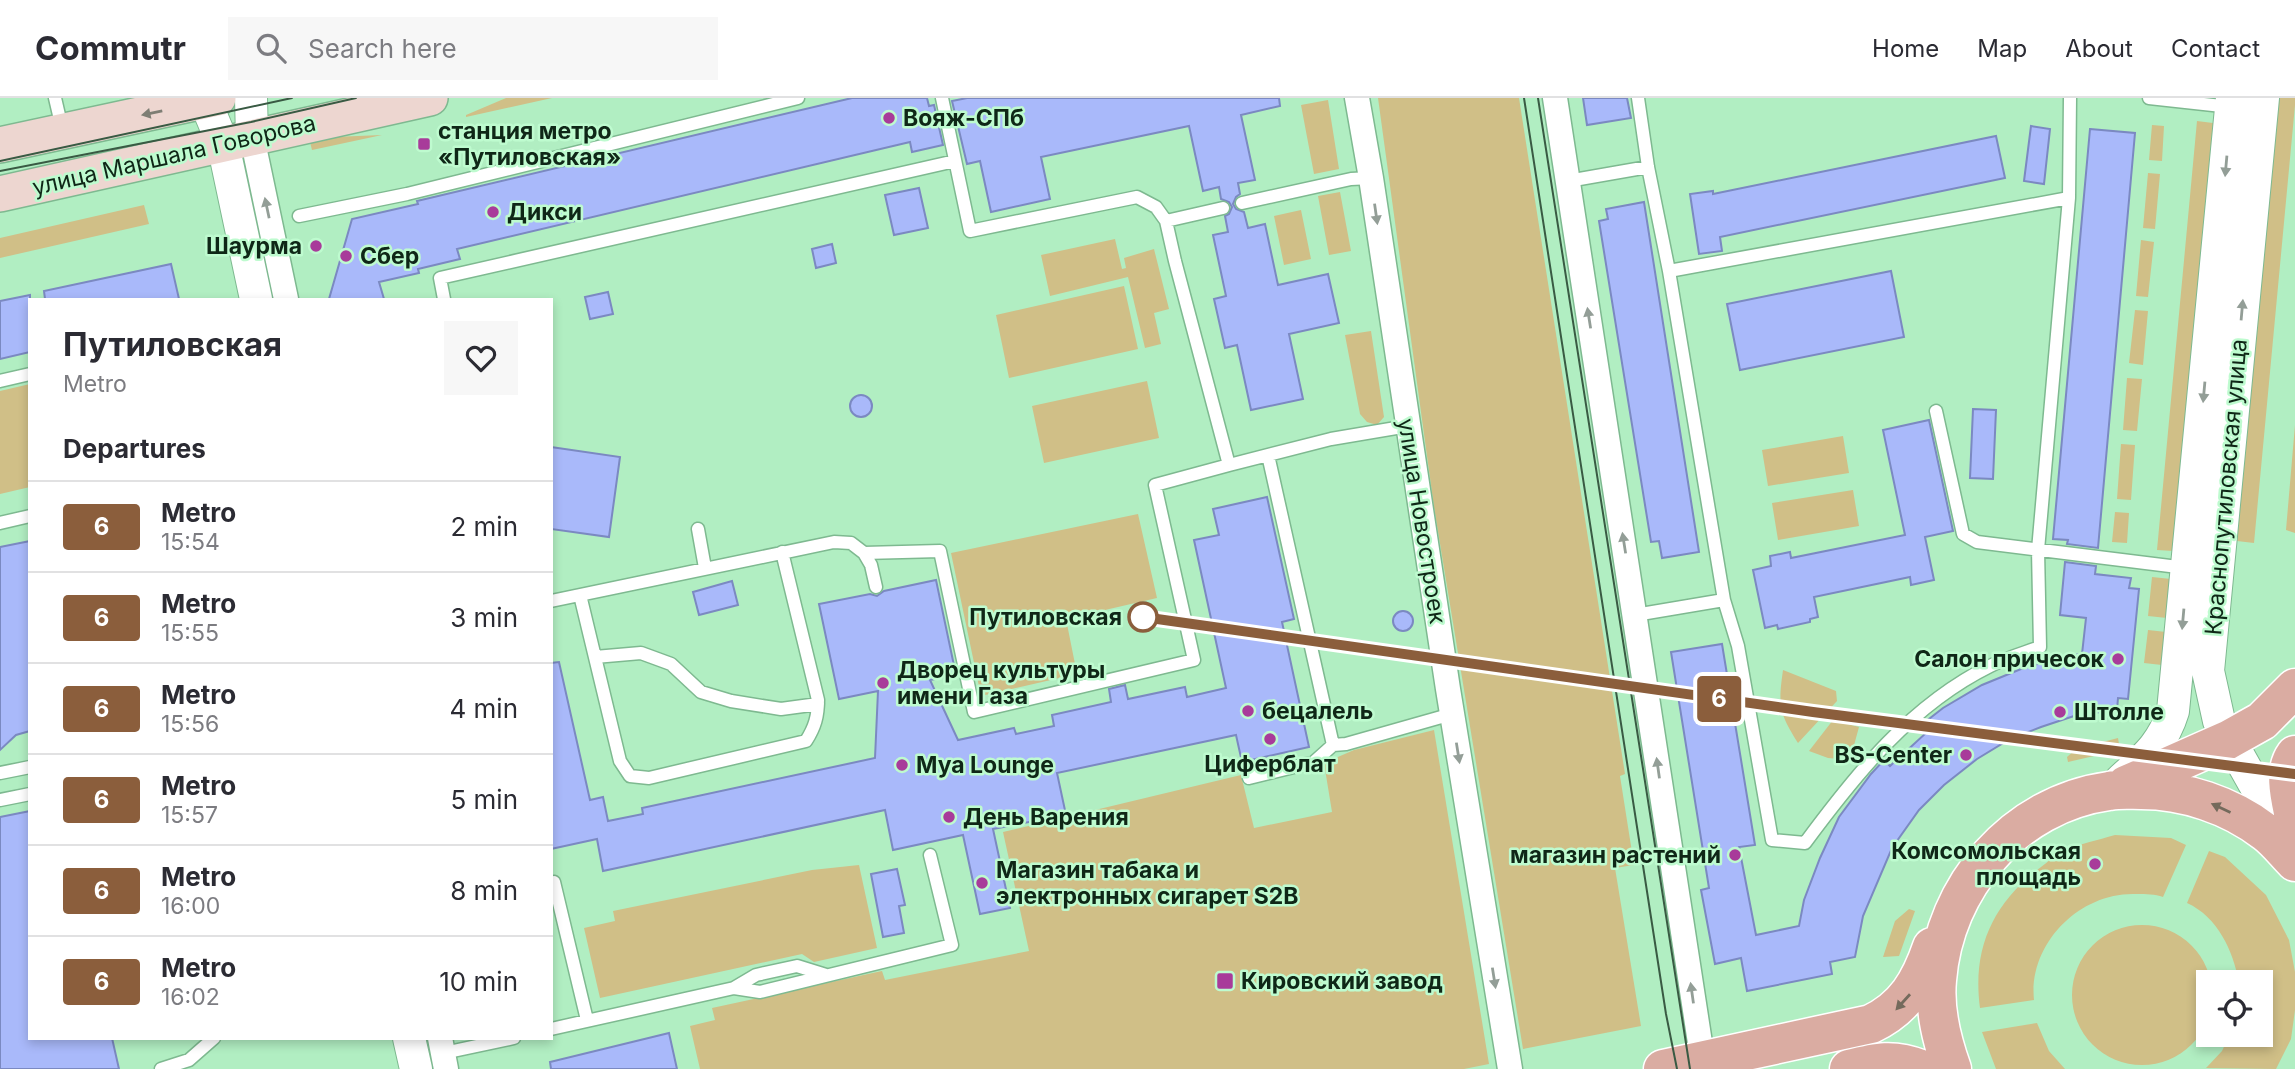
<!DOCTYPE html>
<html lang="en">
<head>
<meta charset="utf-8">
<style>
  :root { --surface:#fff; --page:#f7f7f7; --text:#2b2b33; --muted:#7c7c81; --line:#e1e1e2 }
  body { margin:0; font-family:Inter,sans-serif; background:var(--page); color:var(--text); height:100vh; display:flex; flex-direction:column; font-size:26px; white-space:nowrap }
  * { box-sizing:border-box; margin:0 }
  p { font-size:23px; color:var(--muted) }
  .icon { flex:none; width:38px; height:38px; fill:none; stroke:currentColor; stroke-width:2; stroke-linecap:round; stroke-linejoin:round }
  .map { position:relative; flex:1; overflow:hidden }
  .details { position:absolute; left:28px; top:200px; width:525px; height:742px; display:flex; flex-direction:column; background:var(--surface); border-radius:0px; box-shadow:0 4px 10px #0003 }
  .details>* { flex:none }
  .badge { padding:0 14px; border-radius:5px; font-size:24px; line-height:46px }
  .buttons { position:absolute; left:2196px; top:872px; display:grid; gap:14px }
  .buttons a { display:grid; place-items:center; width:77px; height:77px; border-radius:0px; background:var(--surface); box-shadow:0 4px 10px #0003; font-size:35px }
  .map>.badge { position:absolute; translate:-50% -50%; box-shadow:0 0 0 4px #fff }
  h2 { padding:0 35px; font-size:26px; line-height:63px }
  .round { display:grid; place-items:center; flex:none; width:74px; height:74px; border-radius:0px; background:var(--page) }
  .summary { display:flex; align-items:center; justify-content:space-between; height:119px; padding:0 35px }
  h1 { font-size:33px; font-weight:700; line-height:52px }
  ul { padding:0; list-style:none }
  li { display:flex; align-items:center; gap:21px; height:91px; padding:0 35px; border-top:2px solid var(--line) }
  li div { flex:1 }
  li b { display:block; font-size:26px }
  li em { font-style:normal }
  li .badge { min-width:77px; font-weight:700; text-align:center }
  header { display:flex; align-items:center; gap:42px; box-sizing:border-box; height:98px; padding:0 35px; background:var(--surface); border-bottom:2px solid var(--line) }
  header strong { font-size:33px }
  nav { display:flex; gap:38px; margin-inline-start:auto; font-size:24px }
  .search { width:490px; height:63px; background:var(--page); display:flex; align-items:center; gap:18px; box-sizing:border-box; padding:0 24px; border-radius:0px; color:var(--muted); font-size:26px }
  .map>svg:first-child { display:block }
  .green { fill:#d0bf87 }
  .building { fill:#a9b9fa; stroke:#7b89c1; stroke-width:2 }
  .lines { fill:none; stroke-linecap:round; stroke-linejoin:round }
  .service-casing { stroke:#7eb990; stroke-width:15 }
  .minor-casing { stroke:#7eb990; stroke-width:27 }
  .tertiary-casing { stroke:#7eb990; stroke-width:34 }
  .secondary-casing { stroke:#7eb990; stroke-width:38 }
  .primary-casing { stroke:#fff; stroke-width:41 }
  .service { stroke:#fff; stroke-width:12 }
  .minor { stroke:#fff; stroke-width:24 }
  .tertiary { stroke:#fff; stroke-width:32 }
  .secondary { stroke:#edd6d0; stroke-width:35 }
  .primary { stroke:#daaca2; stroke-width:38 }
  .tram { stroke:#395a43; stroke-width:2 }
  .oneway { fill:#7e7e74 }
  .oneway2 { fill:#939e97 }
  .oneway3 { fill:#746a5c }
  .line-casing { stroke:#fff; stroke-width:16 }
  .line { stroke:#8b5e3c; stroke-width:10 }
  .poi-dot { fill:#a83b9a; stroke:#befbcf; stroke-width:2.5 }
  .stop-dot { fill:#fff; stroke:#8b5e3c; stroke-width:3.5 }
  .labels { text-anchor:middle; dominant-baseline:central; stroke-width:5; stroke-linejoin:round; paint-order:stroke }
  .poi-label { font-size:23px; font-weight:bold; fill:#0f2717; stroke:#befbcf; text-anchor:start }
  .street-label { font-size:23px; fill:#0f2717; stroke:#befbcf }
  .stop-label { font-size:23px; font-weight:bold; fill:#0f2717; stroke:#befbcf; text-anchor:end }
</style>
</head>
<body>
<header>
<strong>Commutr</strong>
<div class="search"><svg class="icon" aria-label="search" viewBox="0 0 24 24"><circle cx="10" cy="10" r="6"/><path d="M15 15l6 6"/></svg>Search here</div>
<nav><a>Home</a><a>Map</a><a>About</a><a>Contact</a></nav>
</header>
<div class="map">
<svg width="2295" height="971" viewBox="0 0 2295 971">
  <rect width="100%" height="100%" fill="#b1eec2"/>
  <path class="green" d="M506 0H552L466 19V17Z
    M1378 0H1519L1625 676 1620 678 1634 767 1615 770 1641 928 1523 951 1434 409Z
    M2279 0H2295V7L2254 445 2237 443Z
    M1328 2 1339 71 1314 76 1301 7Z
    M2197 23 2213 25 2173 453 2157 452Z
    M2152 27 2164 28 2162 63 2149 62Z
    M382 37 312 52 309 40Z
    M2148 75 2160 76 2155 131 2143 130Z
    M1340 94 1351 153 1329 157 1318 98Z
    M144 107 149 126 0 160V140Z
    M1301 112 1311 161 1284 167 1274 118Z
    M1115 141 1122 171 1126 170 1124 160 1154 151 1169 211 1154 215 1161 246 1145 250 1128 179 1050 198 1041 157Z
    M2141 142 2154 144 2148 199 2136 198Z
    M1124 188 1138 251 1009 280 996 217Z
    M2135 212 2148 213 2143 267 2129 265Z
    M1371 233 1384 319 1377 327 1367 324 1360 316 1345 237Z
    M2127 280 2142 281 2137 333 2123 332Z
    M1147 283 1159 340 1044 365 1032 308Z
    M30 286V389L0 396V293Z
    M2295 327V435L2286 432Z
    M1843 338 1849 375 1768 388 1762 352Z
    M2121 346 2135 347 2131 402 2117 401Z
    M1853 392 1859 428 1778 442 1772 405Z
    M2115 414 2129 415 2127 445 2112 444Z
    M1138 416 1157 500 1066 521 1077 576 981 598 951 455Z
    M2152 479 2171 481 2167 520 2148 518Z
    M2148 532 2166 534 2162 567 2144 565Z
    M1783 572 1836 593 1837 603 1798 645C1779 615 1778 608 1783 572Z
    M1833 622 1859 629 1850 662 1828 660 1809 653Z
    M1434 632 1489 966 1464 971H700L690 928 715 922 712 910 882 873 885 882 1029 853 1003 734 1241 677 1254 730 1332 714 1324 665 1354 652Z
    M2118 640 2120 652 2068 664 2067 659 2076 651Z
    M2115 737 2171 740 2186 747 2163 799C2155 796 2146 796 2137 796 2081 793 2028 845 2034 902L1980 910C1972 850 1993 805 2041 769 2048 764 2055 757 2063 753 2079 746 2098 742 2115 737Z
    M2209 753 2225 759 2266 797 2289 842 2295 874V912L2291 941 2276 971 2206 970 2222 953 2230 936H2261V884H2239C2233 853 2218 819 2187 805Z
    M859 767 877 850 814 864 802 856 600 900 584 830 615 823 613 813 812 772Z
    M1909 811 1915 813 1899 858 1883 859 1895 823Z
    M2072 897a70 70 0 1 1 140 0a70 70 0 1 1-140 0Z
    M2037 925 2049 953 2065 971H1996L1982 934Z"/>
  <path class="building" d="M852 0H927L929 8 934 7 943 47 912 54 910 44 457 151 460 161 418 171 419 175 379 184 384 201H329L352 121 418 106 417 103Z
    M967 0H1279L1280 8 1241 17 1255 82 1238 85 1240 96 1236 99 1233 106 1236 111 1244 114 1248 130 1265 126 1278 187 1328 176 1339 225 1289 236 1303 301 1251 312 1237 247 1225 250 1214 201 1226 198 1213 137 1228 134 1225 118 1229 116 1232 109 1229 104 1221 101 1219 89 1203 93 1189 28 1041 59 1050 101 991 114 980 63 967 66 952 3Z
    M1583 0H1627L1631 20 1587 27Z
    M2031 28 2050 31 2044 86 2024 83Z
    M2090 31 2135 35 2098 450 2067 446 2068 442 2053 441Z
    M1996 38 2005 80 1720 139 1722 153 1699 156 1690 96 1713 93V96Z
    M919 90 928 130 894 137 885 97Z
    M1644 104 1699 454 1662 460 1659 443 1651 444 1599 123 1608 121 1606 111Z
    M832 146 836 165 816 170 812 151Z
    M171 166 179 201H45L44 193Z
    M1891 173 1904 239 1740 272 1727 206Z
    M608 194 613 216 590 221 585 199Z
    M30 197V254L0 261V203Z
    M850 308a11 11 0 1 1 22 0a11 11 0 1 1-22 0Z
    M1973 311 1996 312 1993 381 1970 380Z
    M1929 322 1953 433 1925 439 1934 482 1911 487 1910 479 1814 499 1818 519 1810 521V524L1778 531 1777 527 1765 530 1753 472 1771 468 1770 458 1790 454 1791 460 1905 437 1883 332Z
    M551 349 620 359 609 439 551 431Z
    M1267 399 1294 521 1282 524 1309 649 1242 664 1236 637 1057 675 1066 717 993 731 1010 810 980 816 963 737 893 752 885 712 603 773 597 741 551 751V565L559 564 590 702 603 699 608 723 643 716 642 710 875 660 878 593 839 601 819 506 870 496 877 498 884 493 936 482 956 577 930 582 958 642 1014 630 1016 636 1054 628 1052 617 1111 604 1109 591 1125 587 1128 601 1185 589 1187 599 1226 590 1194 442 1219 437 1213 411Z
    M30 443V633L16 637 0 652V449Z
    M2065 464 2096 468 2095 476 2131 480 2129 490 2139 491 2128 601 2118 600 2117 612 2077 617 2041 629 2010 641 1977 661 1944 687 1919 712 1892 750 1863 818 1855 859 1830 864 1832 876 1747 893 1741 860 1715 866 1701 792 1709 790 1671 554 1722 546 1755 747 1739 749 1756 837 1799 828 1804 802 1820 760 1839 719 1871 676 1884 662 1890 668 1926 635 1920 628 1943 610 1982 587 2021 571 2065 558 2082 556 2086 520 2060 517Z
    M732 483 738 507 699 517 693 494Z
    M1393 523a10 10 0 1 1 20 0a10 10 0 1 1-20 0Z
    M30 713V940H112L119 971H0V719Z
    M897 771 905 807 899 808 904 835 883 839 871 776Z
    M669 935 677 971H551L550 964Z"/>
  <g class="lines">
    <defs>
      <path id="service" d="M55 0 62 30
        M942 0 970 133 1137 99 1156 109 1166 123 1175 163 1229 367 1331 341 1408 328
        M1638 0 1648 69 1669 173 1724 502 1738 548 1772 742 1805 745C1856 676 1911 607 1990 568 2006 560 2024 555 2040 549L2038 452 2069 100 2070 0
        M2149 0 2231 9
        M1568 83 1648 69
        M1242 105 1351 81 1371 80
        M299 118 407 96 798 0
        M1166 123 1223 110
        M1669 173 2069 100
        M444 201 440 180 955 63
        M0 283 30 276
        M1936 313 1963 436 1977 444 2186 470
        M1268 357 1333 647
        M0 425 30 418
        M698 431 705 470
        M864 455 871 467 876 489
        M580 497 620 663 630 678 649 680 806 643C815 629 818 618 818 602L782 454
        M551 503 834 444 851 445 864 455 940 453 974 614 1194 562 1155 387 1229 367
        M1635 517 1724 502
        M595 559 641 555 671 566 701 594 731 603 781 611 818 606
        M0 675 30 669
        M1249 680 1314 664 1333 647 1346 646 1452 616
        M0 702 30 696
        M554 784 587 922
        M734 890 756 877 797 868 826 877
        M551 931 734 890 760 894 952 847 930 757
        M439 956 514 940
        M161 971 189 962 214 940"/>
      <path id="minor" d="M1357 0 1371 80 1448 591 1510 971
        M1555 0 1704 971
        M252 39 286 201
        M440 940 446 971"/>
      <path id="tertiary" d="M251 0 252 39
        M2263 0 2208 573 2219 623 2291 751
        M205 3 223 46 256 201
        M2120 683C2145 660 2163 646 2173 613L2232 0
        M409 940 416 971"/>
      <path id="secondary" d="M0 47 218 0
        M0 96 430 0"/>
      <path id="primary" d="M2295 657C2282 675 2291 703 2295 724
        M2126 687 2228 642 2262 623 2295 590
        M1663 971 1871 926C1905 910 1920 884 1932 849
        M1849 971C1877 964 1893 960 1921 971
        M1952 971C1942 943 1934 913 1937 882 1944 789 2014 706 2109 693 2120 691 2131 692 2141 692 2184 692 2230 707 2265 734 2276 742 2285 754 2295 764"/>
    </defs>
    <use href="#service" class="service-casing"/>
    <use href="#minor" class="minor-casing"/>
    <use href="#tertiary" class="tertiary-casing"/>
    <use href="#secondary" class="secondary-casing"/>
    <use href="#primary" class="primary-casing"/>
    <use href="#service" class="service"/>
    <use href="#minor" class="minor"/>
    <use href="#tertiary" class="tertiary"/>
    <use href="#secondary" class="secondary"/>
    <use href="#primary" class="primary"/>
    <path class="tram" d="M1524 0 1666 916 1677 971
      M1538 0 1690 971
      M0 63 292 0
      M0 73 251 24 356 0"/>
  </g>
  <defs><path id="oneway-solid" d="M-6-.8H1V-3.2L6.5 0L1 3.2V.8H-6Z" transform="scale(1.75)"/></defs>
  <use class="oneway" href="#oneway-solid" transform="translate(152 15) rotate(168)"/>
  <g class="oneway2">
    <use href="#oneway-solid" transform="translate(2226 68) rotate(95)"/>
    <use href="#oneway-solid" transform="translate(267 110) rotate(-102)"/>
    <use href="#oneway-solid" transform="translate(1376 116) rotate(82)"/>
    <use href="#oneway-solid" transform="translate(2242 212) rotate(-85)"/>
    <use href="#oneway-solid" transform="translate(1589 220) rotate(-99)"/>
    <use href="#oneway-solid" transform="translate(2204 294) rotate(95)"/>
    <use href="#oneway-solid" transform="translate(1624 445) rotate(-99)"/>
    <use href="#oneway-solid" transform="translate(2183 521) rotate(95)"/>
    <use href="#oneway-solid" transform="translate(1458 655) rotate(81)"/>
    <use href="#oneway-solid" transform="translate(1658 670) rotate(-98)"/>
    <use href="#oneway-solid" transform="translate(1494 880) rotate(81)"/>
    <use href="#oneway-solid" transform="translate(1692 895) rotate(-98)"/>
  </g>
  <g class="oneway3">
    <use href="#oneway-solid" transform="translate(2221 710) rotate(-155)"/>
    <use href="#oneway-solid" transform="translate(1903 904) rotate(132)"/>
  </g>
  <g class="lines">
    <defs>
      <path id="line" d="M1143 519 1813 614 2295 676"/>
    </defs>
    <use href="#line" class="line-casing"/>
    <use href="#line" class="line"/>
  </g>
  <g class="poi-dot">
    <circle cx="889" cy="20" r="7"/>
    <rect x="417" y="39" width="14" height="14" rx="3.5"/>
    <circle cx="493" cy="114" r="7"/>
    <circle cx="316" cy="148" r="7"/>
    <circle cx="346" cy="158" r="7"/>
    <circle cx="2118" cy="561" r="7"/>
    <circle cx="883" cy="585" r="7"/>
    <circle cx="1248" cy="613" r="7"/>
    <circle cx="2060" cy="614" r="7"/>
    <circle cx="1270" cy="641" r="7"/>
    <circle cx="1966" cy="657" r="7"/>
    <circle cx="902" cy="667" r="7"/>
    <circle cx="949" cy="719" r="7"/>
    <circle cx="1735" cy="757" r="7"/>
    <circle cx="2095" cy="766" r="7"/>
    <circle cx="982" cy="785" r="7"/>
    <rect x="1216" y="874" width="18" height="18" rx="3.5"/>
  </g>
  <circle class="stop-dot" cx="1143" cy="519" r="14"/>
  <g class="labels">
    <g class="poi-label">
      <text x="903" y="20">Вояж-СПб</text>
      <text x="438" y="33">станция метро<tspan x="438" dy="26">«Путиловская»</tspan></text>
      <text x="507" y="114">Дикси</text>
      <text x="302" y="148" text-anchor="end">Шаурма</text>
      <text x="360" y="158">Сбер</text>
      <text x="2104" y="561" text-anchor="end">Салон причесок</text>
      <text x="897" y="572">Дворец культуры<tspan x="897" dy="26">имени Газа</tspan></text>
      <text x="1262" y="613">бецалель</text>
      <text x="2074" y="614">Штолле</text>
      <text x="1952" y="657" text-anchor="end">BS-Сеntеr</text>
      <text x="1270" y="666" text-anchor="middle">Циферблат</text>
      <text x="916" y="667">Mya Lounge</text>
      <text x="963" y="719">День Варения</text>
      <text x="2081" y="753" text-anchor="end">Комсомольская<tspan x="2081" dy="26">площадь</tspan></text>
      <text x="1721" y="757" text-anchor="end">магазин растений</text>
      <text x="996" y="772">Магазин табака и<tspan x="996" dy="26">электронных сигарет S2B</tspan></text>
      <text x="1241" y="883">Кировский завод</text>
    </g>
    <g class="street-label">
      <text transform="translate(174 57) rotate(-13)">улица Маршала Говорова</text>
      <text transform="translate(2226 389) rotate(-85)">Краснопутиловская улица</text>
      <text transform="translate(1422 423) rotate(81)">улица Новостроек</text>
    </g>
    <g class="stop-label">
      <text x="1122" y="519">Путиловская</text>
    </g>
  </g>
</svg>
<div class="buttons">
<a><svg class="icon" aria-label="locate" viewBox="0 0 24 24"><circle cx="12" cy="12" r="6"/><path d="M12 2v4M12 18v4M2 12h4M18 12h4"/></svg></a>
</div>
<b class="badge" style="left:1719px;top:601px;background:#8b5e3c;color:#fff">6</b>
<section class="details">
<div class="summary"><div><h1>Путиловская</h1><p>Metro</p></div><a class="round"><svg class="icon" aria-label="heart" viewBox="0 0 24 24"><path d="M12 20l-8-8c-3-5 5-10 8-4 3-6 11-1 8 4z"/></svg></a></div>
<h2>Departures</h2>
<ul>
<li><span class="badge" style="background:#8b5e3c;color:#fff">6</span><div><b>Metro</b><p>15:54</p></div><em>2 min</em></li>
<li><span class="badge" style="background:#8b5e3c;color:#fff">6</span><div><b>Metro</b><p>15:55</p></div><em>3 min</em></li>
<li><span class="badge" style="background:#8b5e3c;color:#fff">6</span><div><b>Metro</b><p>15:56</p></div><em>4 min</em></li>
<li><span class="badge" style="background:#8b5e3c;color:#fff">6</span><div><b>Metro</b><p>15:57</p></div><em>5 min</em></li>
<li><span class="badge" style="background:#8b5e3c;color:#fff">6</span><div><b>Metro</b><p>16:00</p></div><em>8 min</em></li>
<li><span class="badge" style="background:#8b5e3c;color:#fff">6</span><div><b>Metro</b><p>16:02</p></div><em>10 min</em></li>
</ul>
</section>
</div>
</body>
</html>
